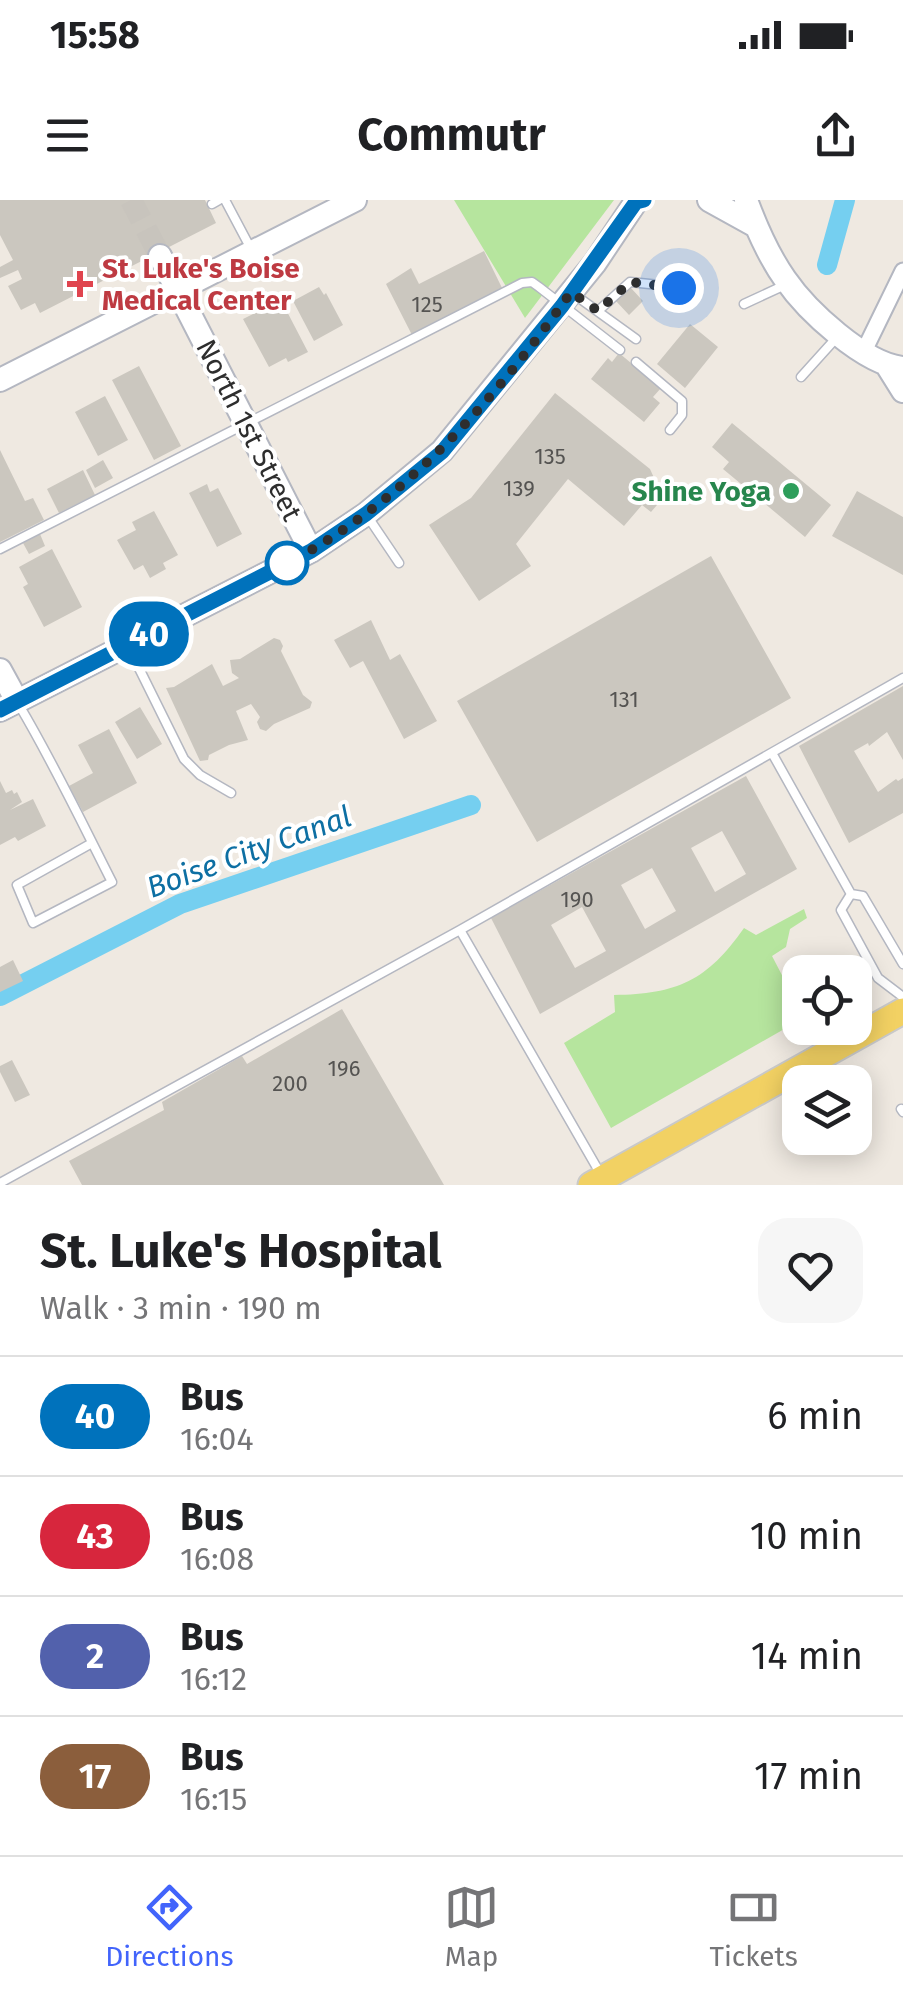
<!DOCTYPE html>
<html lang="en">
<head>
<meta charset="utf-8">
<style>
  :root { --surface:#fff; --page:#f6f6f6; --text:#202124; --muted:#757577; --line:#e0e0e0; --accent:#4264fb }
  body { margin:0; font-family:"Fira Sans",sans-serif; background:var(--page); color:var(--text); height:100vh; display:flex; flex-direction:column; font-size:38px; white-space:nowrap }
  * { box-sizing:border-box; margin:0 }
  p { font-size:32px; color:var(--muted) }
  .icon { flex:none; width:55px; height:55px; fill:none; stroke:currentColor; stroke-width:2; stroke-linecap:round; stroke-linejoin:round }
  .map { position:relative; height:985px; overflow:hidden }
  .details { display:flex; flex-direction:column; background:var(--surface); flex:1 }
  .details>* { flex:none }
  .badge { padding:0 20px; border-radius:32px; font-size:35px; line-height:65px }
  .fabs { position:absolute; left:782px; top:755px; display:grid; gap:20px }
  .fabs a { display:grid; place-items:center; width:90px; height:90px; border-radius:20px; background:var(--surface); box-shadow:0 5px 25px #0003; font-size:50px }
  .you { position:absolute; width:50px; height:50px; margin:-25px; border:8px solid #fff; border-radius:50%; background:#1a73e8; box-shadow:0 0 0 15px #1a73e833 }
  .map>.badge { position:absolute; translate:-50% -50%; box-shadow:0 0 0 5px #fff }
  .round { display:grid; place-items:center; flex:none; width:105px; height:105px; border-radius:30px; background:var(--page) }
  .head { display:flex; align-items:center; justify-content:space-between; height:170px; padding:0 40px }
  h1 { font-size:48px; font-weight:700; line-height:75px }
  ul { padding:0; list-style:none }
  li { display:flex; align-items:center; gap:30px; height:120px; padding:0 40px; border-top:2px solid var(--line) }
  li div { flex:1 }
  li b { display:block; font-size:38px }
  li em { font-style:normal }
  li .badge { min-width:110px; font-weight:700; text-align:center }
  .status { display:flex; justify-content:space-between; align-items:center; height:70px; padding:0 50px; background:var(--surface); direction:ltr }
  .status svg { height:28px; fill:currentColor }
  header { display:flex; justify-content:space-between; align-items:center; height:130px; padding:0 40px; background:var(--surface); font-size:45px; font-weight:700 }
  .tabs { display:flex; justify-content:space-around; align-items:center; height:140px; border-top:2px solid var(--line); background:var(--surface); font-size:28px; color:var(--muted) }
  .tabs a { display:grid; justify-items:center; gap:5px }
  .tabs .selected { color:var(--accent) }
  .map>svg:first-child { display:block }
  .green { fill:#b6e59e }
  .lines { fill:none; stroke-linecap:round; stroke-linejoin:round }
  .canal { stroke:#75cff0; stroke-width:20 }
  .building { fill:#cbc7bf; fill-rule:evenodd }
  .secondary-tunnel { stroke:#c8c4bd; stroke-width:22; stroke-dasharray:22 11; stroke-linecap:butt }
  .lane-casing { stroke:#b4b7c1; stroke-width:11 }
  .street-casing { stroke:#b4b7c1; stroke-width:19 }
  .secondary-casing { stroke:#b4b7c1; stroke-width:26 }
  .primary-casing { stroke:#c9c9c9; stroke-width:29 }
  .lane { stroke:#fff; stroke-width:8 }
  .street { stroke:#fff; stroke-width:15 }
  .secondary { stroke:#fff; stroke-width:22 }
  .primary { stroke:#f2d163; stroke-width:25 }
  .line-casing { stroke:#fff; stroke-width:22 }
  .line { stroke:#0072bc; stroke-width:15 }
  .walk { stroke:#2e2e2e; stroke-width:10; stroke-dasharray:0 18 }
  .health-dot { fill:#e0444e; stroke:#fff; stroke-width:4 }
  .leisure-dot { fill:#2e9e5b; stroke:#fff; stroke-width:4 }
  .stop-dot { fill:#fff; stroke:#0072bc; stroke-width:5 }
  .labels { text-anchor:middle; dominant-baseline:central; stroke-width:8; stroke-linejoin:round; paint-order:stroke }
  .number-label { font-size:22px; fill:#555452 }
  .health-label { font-size:28px; font-weight:bold; fill:#be3a42; stroke:#fff; text-anchor:start }
  .street-label { font-size:28px; fill:#2e2e2e; stroke:#fff }
  .leisure-label { font-size:28px; font-weight:bold; fill:#27864d; stroke:#fff; text-anchor:end }
  .water-label { font-size:30px; font-style:italic; fill:#0d6fa3; stroke:#fff }
</style>
</head>
<body>
<div class="status"><b>15:58</b><svg viewBox="0 0 49 12"><path d="M0 12V9h3v3zM5 12V6h3v6zM10 12V3h3v9zM15 12V0h3v12zM26 1h20v11H26zM47 4h2v5h-2z"/></svg></div>
<header><svg class="icon" aria-label="menu" viewBox="0 0 24 24"><path d="M4 6h16M4 12h16M4 18h16"/></svg>Commutr<svg class="icon" aria-label="share" viewBox="0 0 24 24"><path d="M12 15V3M7 8l5-5 5 5M5 13v7h14v-7"/></svg></header>
<div class="map">
<svg width="903" height="985" viewBox="0 0 903 985">
  <rect width="100%" height="100%" fill="#efe9e1"/>
  <path class="green" d="M454 0H614L525 118Z
    M804 709 807 718 790 729 786 747 772 756 796 802 800 801V820L611 928 564 843 615 812 614 795C677 794 707 781 744 728L756 735Z"/>
  <g class="lines">
    <path class="canal" d="M827 65 845 0
      M0 796 180 704 471 605"/>
  </g>
  <path class="building" d="M0 0H205L216 23 40 113 35 103 21 110 8 86 22 79 18 70 0 78V67L13 60 0 35Z
    M484 51 503 90 413 137 386 84 411 68 419 84Z
    M319 87 324 95 326 93 343 125 314 141 293 101Z
    M630 87 643 101 629 115 615 100Z
    M281 100 308 152 288 162 286 158 269 167 243 119Z
    M690 124 718 147 685 188 657 164Z
    M619 153 661 188 653 197 660 203 644 222 591 179 608 158 612 162Z
    M139 166 181 246 154 260 112 180Z
    M555 193 650 269 663 298 651 312 642 305 624 326 568 279 516 344 531 366 479 401 429 325 471 298Z
    M105 196 128 240 98 256 75 212Z
    M732 223 831 305 805 337 723 269 729 262 712 247Z
    M0 250 25 301 33 298 44 320 0 342Z
    M103 260 113 278 95 288 86 270Z
    M83 270 95 295 59 313 47 289Z
    M207 284 210 292 218 288 242 334 217 347 189 293Z
    M857 291 903 317V375L832 336Z
    M154 311 178 355 163 363 166 369 150 378 143 365 134 370 117 340 136 330 132 322Z
    M40 334 45 346 29 354 23 343Z
    M52 349 82 407 44 427 23 387 28 384 19 367Z
    M711 356 791 498 537 642 457 501Z
    M371 420 390 460 400 454 437 521 404 539 363 461 350 468 334 440Z
    M274 438 280 440 283 446 281 451 303 495 312 502 310 508 274 524 266 531 260 529 257 522 260 517 251 504 236 511 248 540 229 545 209 555 208 560 200 561 166 488 174 487 212 464 223 486 239 478 232 473 230 460 240 459Z
    M903 486V560L887 532 869 546 868 543 854 551 878 592 896 579 898 581 903 578V613L849 643 799 546Z
    M140 507 162 544 137 559 115 522Z
    M109 529 137 583 83 612 69 586 93 573 78 545Z
    M746 576 797 669 540 814 491 718ZM722 631 746 674 715 692 691 648ZM652 668 676 711 645 729 621 685ZM582 707 606 751 575 768 551 725Z
    M0 581 6 593 12 590 14 594 17 592 22 602 10 610 33 599 46 626 18 641 15 637 0 645Z
    M13 760 23 781 0 792V767Z
    M342 809 444 985H82L69 961 164 910 162 902 242 856 247 864Z
    M12 860 30 895 15 902 0 872V866Z"/>
  <g class="lines">
    <path class="secondary-tunnel" d="M131 0 160 56"/>
    <defs>
      <path id="lane" d="M225 0 251 49
        M212 4 219 0
        M575 95 636 139
        M744 104 785 85
        M598 111 630 82 679 87
        M636 162 682 201V215L670 230
        M801 177 838 136
        M368 317 399 363
        M0 349 522 83 532 82 539 87 620 150
        M128 446 184 559 200 575 231 593
        M19 505C53 562 82 623 112 682L33 723 17 685 92 643
        M772 553 851 694
        M460 730 600 973
        M903 764 863 696 851 694 841 710 878 778 903 797
        M901 909 903 912
        M0 983 460 730 903 478"/>
      <path id="street" d="M864 151 903 71"/>
      <path id="secondary" d="M709 0 756 26
        M746 0C756 27 768 55 785 79 807 111 864 164 903 168
        M160 56 311 351
        M888 167 903 191
        M0 180 355 0
        M0 470 17 501
        M0 510 311 351 366 314 442 251 595 63 637 0"/>
      <path id="primary" d="M591 985 903 811"/>
    </defs>
    <use href="#lane" class="lane-casing"/>
    <use href="#street" class="street-casing"/>
    <use href="#secondary" class="secondary-casing"/>
    <use href="#primary" class="primary-casing"/>
    <use href="#lane" class="lane"/>
    <use href="#street" class="street"/>
    <use href="#secondary" class="secondary"/>
    <use href="#primary" class="primary"/>
  </g>
  <g class="lines">
    <defs>
      <path id="line" d="M0 510 311 351 366 314 442 252 562 106 636 2 644 0"/>
    </defs>
    <use href="#line" class="line-casing"/>
    <use href="#line" class="line"/>
    <path class="walk" d="M287 363 284 365C403 304 495 200 571 92L598 111 630 82 679 88"/>
  </g>
  <path class="health-dot" d="M75 69h10v10h10v10h-10v10h-10v-10h-10v-10h10z"/>
  <circle class="leisure-dot" cx="791" cy="291" r="10"/>
  <circle class="stop-dot" cx="287" cy="363" r="20"/>
  <g class="labels">
    <g class="number-label">
      <text x="427" y="104">125</text>
      <text x="550" y="256">135</text>
      <text x="519" y="288">139</text>
      <text x="624" y="499">131</text>
      <text x="577" y="699">190</text>
      <text x="344" y="868">196</text>
      <text x="290" y="883">200</text>
    </g>
    <g class="health-label">
      <text x="102" y="68">St. Luke's Boise<tspan x="102" dy="32">Medical Center</tspan></text>
    </g>
    <g class="street-label">
      <text transform="translate(249 230) rotate(63)">North 1st Street</text>
    </g>
    <g class="leisure-label">
      <text x="771" y="291">Shine Yoga</text>
    </g>
    <g class="water-label">
      <text transform="translate(249 652) rotate(-20)">Boise City Canal</text>
    </g>
  </g>
</svg>
<div class="fabs">
<a><svg class="icon" aria-label="locate" viewBox="0 0 24 24"><circle cx="12" cy="12" r="6"/><path d="M12 2v4M12 18v4M2 12h4M18 12h4"/></svg></a>
<a><svg class="icon" aria-label="layers" viewBox="0 0 24 24"><path d="M12 4l9 5-9 5-9-5zM3 14l9 5 9-5"/></svg></a>
</div>
<div class="you" style="left:679px;top:88px"></div>
<b class="badge" style="left:149px;top:434px;background:#0072bc;color:#fff">40</b>
</div>
<section class="details">
<div class="head"><div><h1>St. Luke's Hospital</h1><p>Walk · 3 min · 190 m</p></div><a class="round"><svg class="icon" aria-label="heart" viewBox="0 0 24 24"><path d="M12 20l-8-8c-3-5 5-10 8-4 3-6 11-1 8 4z"/></svg></a></div>
<ul>
<li><span class="badge" style="background:#0072bc;color:#fff">40</span><div><b>Bus</b><p>16:04</p></div><em>6 min</em></li>
<li><span class="badge" style="background:#d7263d;color:#fff">43</span><div><b>Bus</b><p>16:08</p></div><em>10 min</em></li>
<li><span class="badge" style="background:#5261ac;color:#fff">2</span><div><b>Bus</b><p>16:12</p></div><em>14 min</em></li>
<li><span class="badge" style="background:#8b5e3c;color:#fff">17</span><div><b>Bus</b><p>16:15</p></div><em>17 min</em></li>
</ul>
</section>
<nav class="tabs">
<a class="selected"><svg class="icon" aria-label="directions" viewBox="0 0 24 24"><path d="M12 3l9 9-9 9-9-9zM9 14v-3h6M13 9l2 2-2 2"/></svg>Directions</a>
<a><svg class="icon" aria-label="map" viewBox="0 0 24 24"><path d="M3 6l6-2 6 2 6-2v14l-6 2-6-2-6 2zM9 4v14M15 6v14"/></svg>Map</a>
<a><svg class="icon" aria-label="tickets" viewBox="0 0 24 24"><path d="M3 7h18v10H3zM15 7v10"/></svg>Tickets</a>
</nav>
</body>
</html>
